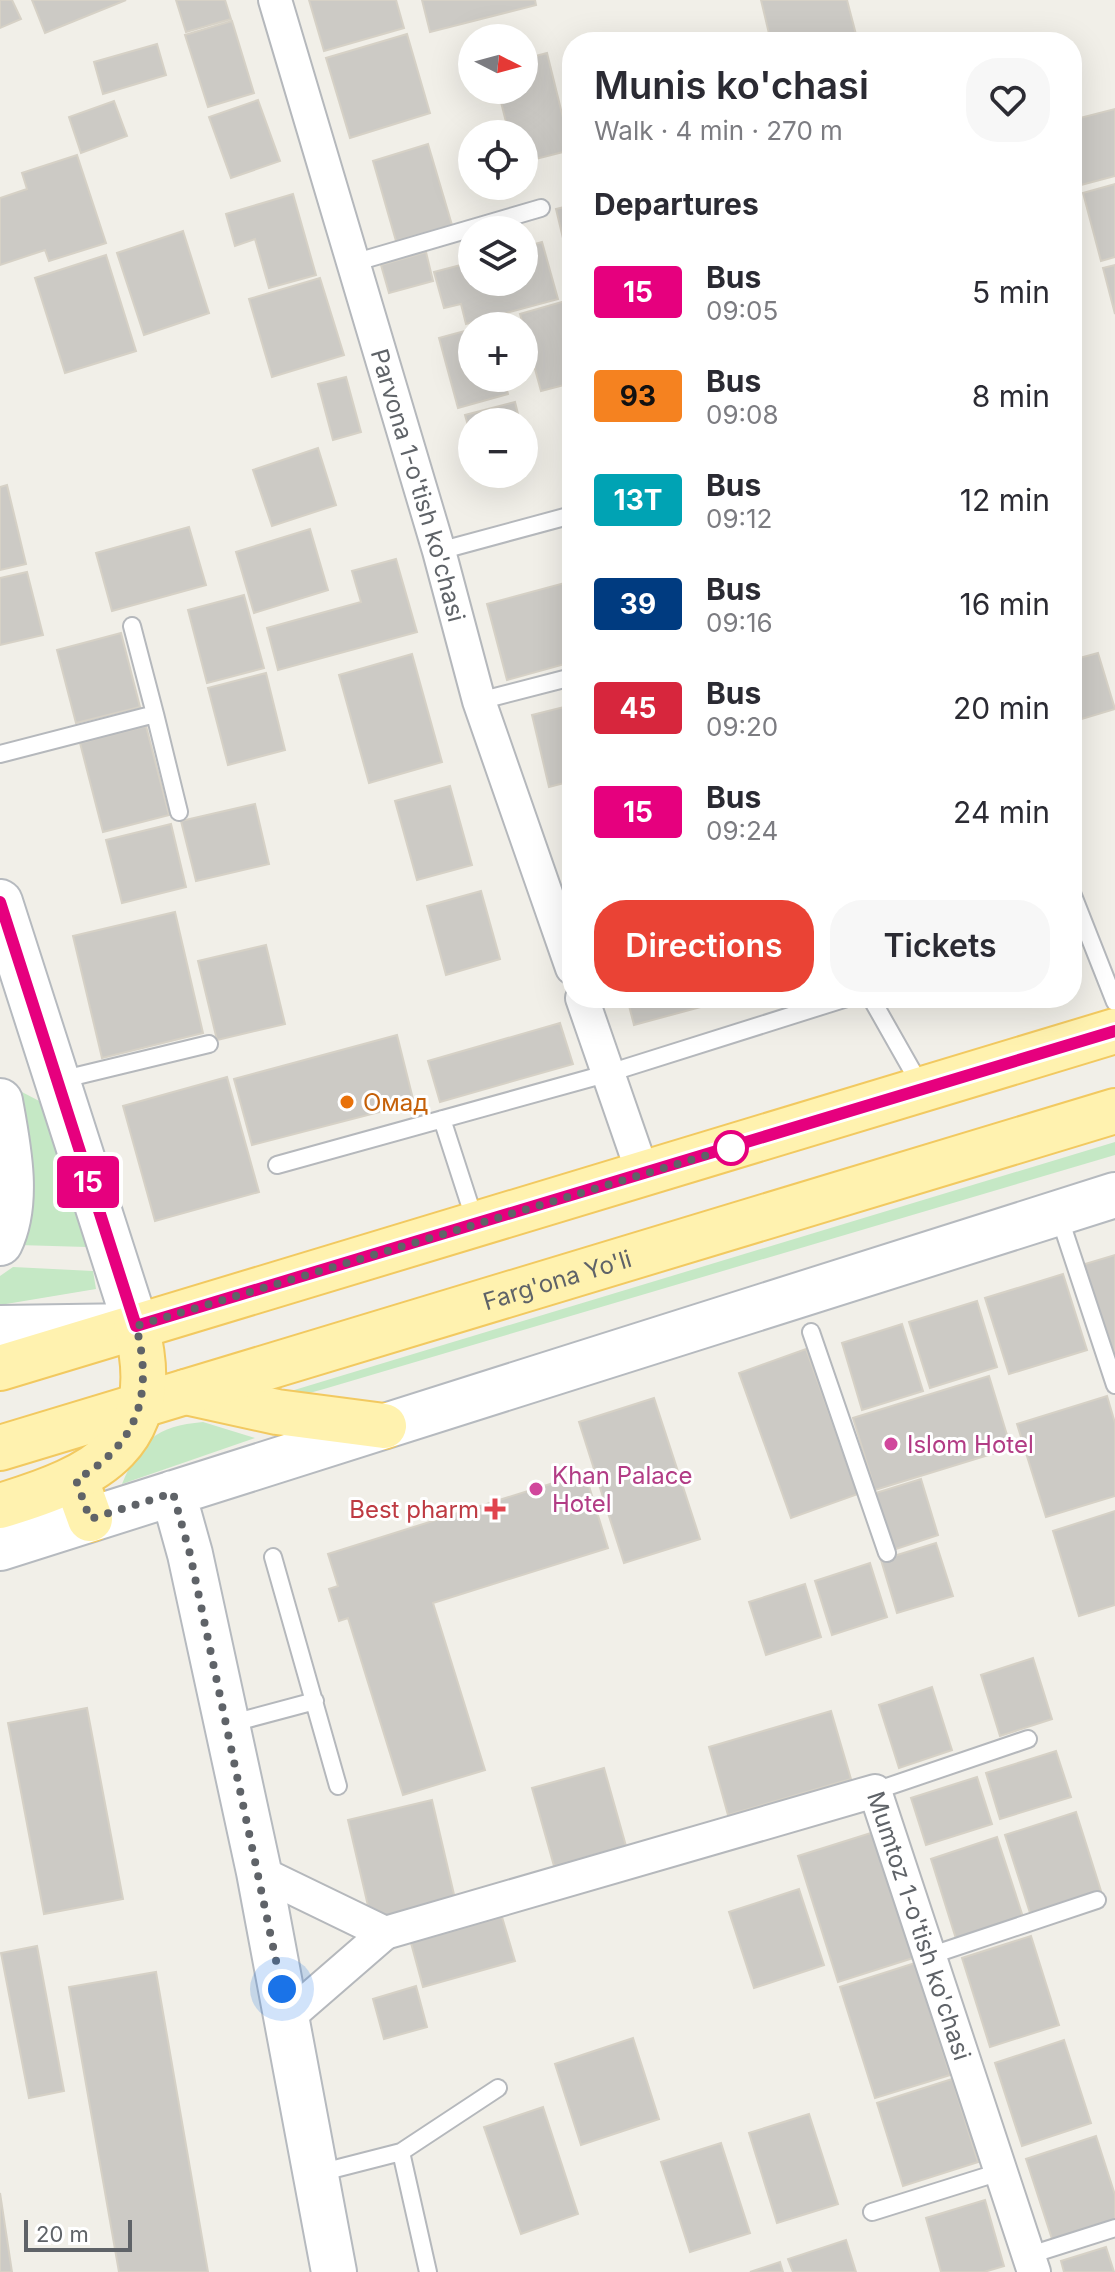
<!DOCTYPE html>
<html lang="en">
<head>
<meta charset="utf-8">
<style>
  :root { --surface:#fff; --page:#f7f7f7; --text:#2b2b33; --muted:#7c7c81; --accent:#ea4335 }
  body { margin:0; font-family:Inter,sans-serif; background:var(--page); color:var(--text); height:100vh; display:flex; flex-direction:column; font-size:30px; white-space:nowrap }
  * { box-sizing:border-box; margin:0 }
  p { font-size:26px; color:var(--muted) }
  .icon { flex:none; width:44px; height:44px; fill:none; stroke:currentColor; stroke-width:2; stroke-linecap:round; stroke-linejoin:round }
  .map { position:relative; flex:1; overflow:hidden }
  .drawer { position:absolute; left:562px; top:32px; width:520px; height:976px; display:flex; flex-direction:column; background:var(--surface); border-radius:32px; box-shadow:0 8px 32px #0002 }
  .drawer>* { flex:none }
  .badge { padding:0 16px; border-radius:6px; font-size:28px; line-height:52px }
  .needle { width:52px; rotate:96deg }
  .controls { position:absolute; left:458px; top:24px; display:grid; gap:16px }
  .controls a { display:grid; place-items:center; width:80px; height:80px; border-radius:50%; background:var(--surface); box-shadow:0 8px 32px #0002; font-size:40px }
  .scale { position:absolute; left:24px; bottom:20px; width:108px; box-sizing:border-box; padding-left:8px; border:4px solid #5f6368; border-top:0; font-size:22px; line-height:28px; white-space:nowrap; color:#5f6368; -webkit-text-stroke:6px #fff; paint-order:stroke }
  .you { position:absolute; width:40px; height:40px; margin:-20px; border:6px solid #fff; border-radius:50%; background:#1a73e8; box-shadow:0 0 0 12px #1a73e833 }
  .map>.badge { position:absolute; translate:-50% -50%; box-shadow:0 0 0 4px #fff }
  h2 { padding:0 32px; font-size:30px; line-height:72px }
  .round { display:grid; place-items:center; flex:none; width:84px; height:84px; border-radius:32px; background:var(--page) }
  .head { display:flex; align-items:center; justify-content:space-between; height:136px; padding:0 32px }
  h1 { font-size:38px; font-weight:600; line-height:60px }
  .button { display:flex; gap:16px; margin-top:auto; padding:16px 32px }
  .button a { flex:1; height:92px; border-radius:32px; background:var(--accent); color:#fff; font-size:32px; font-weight:600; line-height:92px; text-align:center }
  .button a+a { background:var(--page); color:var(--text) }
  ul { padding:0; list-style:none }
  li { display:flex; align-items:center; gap:24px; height:104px; padding:0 32px }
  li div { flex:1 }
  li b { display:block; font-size:30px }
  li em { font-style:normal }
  li .badge { min-width:88px; font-weight:700; text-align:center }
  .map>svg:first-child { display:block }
  .green { fill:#c5e8c5 }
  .building { fill:#cccac5; stroke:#d6d1c6; stroke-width:2 }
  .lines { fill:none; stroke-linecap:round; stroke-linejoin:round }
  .lane-casing { stroke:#b5b8bc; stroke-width:20 }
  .street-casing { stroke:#b5b8bc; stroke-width:36 }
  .secondary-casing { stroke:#b6babf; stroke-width:48 }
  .primary-casing { stroke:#f2c960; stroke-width:48 }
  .lane { stroke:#fff; stroke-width:16 }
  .street { stroke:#fff; stroke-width:32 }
  .secondary { stroke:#fff; stroke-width:44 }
  .primary { stroke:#fff2af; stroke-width:44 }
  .line-casing { stroke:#fff; stroke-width:18 }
  .line { stroke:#e6007e; stroke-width:12 }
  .walk { stroke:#5f6368; stroke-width:8; stroke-dasharray:0 14.4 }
  .food-dot { fill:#e8710a; stroke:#fff; stroke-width:3 }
  .stop-dot { fill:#fff; stroke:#e6007e; stroke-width:4 }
  .hotel-dot { fill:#d1479c; stroke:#fff; stroke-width:3 }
  .health-dot { fill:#e0444e; stroke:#fff; stroke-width:3 }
  .labels { text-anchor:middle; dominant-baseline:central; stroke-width:6; stroke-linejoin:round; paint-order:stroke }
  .street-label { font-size:24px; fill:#5f6368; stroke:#fff }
  .food-label { font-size:24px; fill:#c56008; stroke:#fff; text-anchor:start }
  .hotel-label { font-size:24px; fill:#b23c85; stroke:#fff; text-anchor:start }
  .health-label { font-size:24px; fill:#be3a42; stroke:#fff; text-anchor:end }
</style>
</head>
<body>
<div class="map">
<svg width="1115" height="2272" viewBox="0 0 1115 2272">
  <rect width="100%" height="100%" fill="#f1efe8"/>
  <path class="green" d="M20 1091 45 1104 87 1247 18 1245 15 1104Z
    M1115 1142V1155L324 1389 302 1395 291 1391Z
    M13 1267 93 1271 96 1289 0 1305V1276Z
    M203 1422 255 1438 122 1484C140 1441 156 1426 203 1422Z"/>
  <path class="building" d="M0 0H12L21 19 0 28Z
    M32 0H126L45 33Z
    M176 0H225L231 19 186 32Z
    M309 0H396L404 28 324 51Z
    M422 0H535L536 5 430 32Z
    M761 0H847L858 42H771Z
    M232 21 254 93 208 107 185 35Z
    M407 34 430 113 350 138 326 58Z
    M157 44 166 75 103 94 94 62Z
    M547 53 571 150 524 162V134H509L498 90H524V59Z
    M258 100 280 161 231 178 209 117Z
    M114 101 127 136 81 153 69 117Z
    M1115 109V176L1081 185 1072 151V120Z
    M428 144 452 225 396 241 373 161Z
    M77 155 106 243 49 261 45 250 0 265V198L27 189 22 173Z
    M1115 184V257L1101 261 1083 193Z
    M293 194 316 275 269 288 255 239 235 246 226 214Z
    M572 205V276L556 209Z
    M183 231 209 313 144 335 117 253Z
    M542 242 558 299 466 324 461 304 444 308 434 272 472 262V282H524V247Z
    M426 252 433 281 389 293 381 265Z
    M106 255 136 351 65 373 35 278Z
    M1115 265V314L1103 268Z
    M320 278 344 355 272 377 249 299Z
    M572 299V383L541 391 520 314Z
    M472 329V378H504L508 394 458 408 439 338Z
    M346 377 361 432 333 440 318 384Z
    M515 402 520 422H472V440L465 415Z
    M318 448 336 505 272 526 253 470Z
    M7 485 26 564 0 570V487Z
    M189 527 206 585 112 611 96 553Z
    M310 529 328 590 254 613 236 552Z
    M396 559 417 632 278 670 267 628 361 602 352 571Z
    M27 572 43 635 0 645V578Z
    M572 581V662L507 680 487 604Z
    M244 595 264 668 207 683 188 610Z
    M121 633 140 707 76 723 57 650Z
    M1098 653 1115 709 1072 722V660Z
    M412 654 442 762 369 783 339 675Z
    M266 673 285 750 228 765 208 688Z
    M572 705V781L549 787 532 715Z
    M146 726 169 815 103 832 80 743Z
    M450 786 472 865 417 880 395 801Z
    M255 804 269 864 196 881 181 821Z
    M171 824 186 887 122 903 106 840Z
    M481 891 500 959 446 975 427 906Z
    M175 912 203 1033 102 1058 73 936Z
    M266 945 285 1024 217 1040 198 961Z
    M627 998H734L634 1025Z
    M560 1023 573 1064 440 1102 428 1061Z
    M397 1035 414 1103 252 1145 234 1079Z
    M227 1077 259 1192 155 1221 123 1106Z
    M1115 1255V1371L1082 1265Z
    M1063 1274 1087 1350 1009 1374 985 1298Z
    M977 1301 997 1367 930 1388 909 1322Z
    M902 1324 923 1391 862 1410 842 1343Z
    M806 1349 858 1494 791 1518 739 1373Z
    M989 1376 1011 1448 875 1490 853 1418Z
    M1107 1396 1115 1423V1496L1046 1517 1017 1424Z
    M654 1398 700 1539 624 1563 579 1422Z
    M585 1473 608 1548 433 1603 485 1770 403 1795 348 1618 339 1621 329 1589 338 1586 328 1554Z
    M921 1479 938 1535 893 1550 876 1493Z
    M1115 1511V1605L1079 1616 1053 1531Z
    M936 1543 953 1596 897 1613 881 1560Z
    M870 1563 887 1617 832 1635 815 1581Z
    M805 1584 821 1637 766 1655 749 1602Z
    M1033 1658 1052 1719 1000 1736 981 1675Z
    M932 1687 952 1750 899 1768 879 1705Z
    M87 1708 123 1899 44 1914 8 1723Z
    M831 1711 851 1779 728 1815 709 1747Z
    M1056 1751 1071 1797 1000 1819 986 1773Z
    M604 1768 626 1846 554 1866 532 1788Z
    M977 1777 992 1824 926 1845 911 1798Z
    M432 1800 456 1903 372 1923 348 1820Z
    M1076 1812 1102 1894 1031 1916 1005 1835Z
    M874 1832 913 1958 838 1982 798 1856Z
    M997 1837 1024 1920 957 1942 931 1859Z
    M799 1889 824 1965 754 1988 729 1912Z
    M502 1917 515 1961 423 1987 411 1943Z
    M1031 1936 1059 2025 990 2047 962 1958Z
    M37 1946 64 2091 29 2098 1 1953Z
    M915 1963 950 2075 875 2098 840 1987Z
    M156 1972 208 2272H119L69 1987Z
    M416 1986 427 2027 384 2039 373 1999Z
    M633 2038 659 2119 581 2145 555 2064Z
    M1064 2040 1091 2123 1022 2146 995 2063Z
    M952 2079 978 2162 903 2186 877 2103Z
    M543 2107 578 2214 521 2234 484 2127Z
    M809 2114 838 2204 777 2223 749 2133Z
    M1096 2136 1115 2195V2221L1053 2242 1026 2159Z
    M721 2143 750 2233 690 2252 661 2162Z
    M0 2193 12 2272H0Z
    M985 2200 1004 2266 984 2272H941L926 2218Z
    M846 2240 856 2272H793L788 2259Z
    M1106 2247 1114 2272H1064L1061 2261Z
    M780 2262 783 2272H750Z"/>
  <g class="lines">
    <defs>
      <path id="lane" d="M353 263 541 208
        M439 551 572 515
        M132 626 155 714
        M479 701 572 677
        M0 754 155 714 179 812
        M1072 893 1115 1002
        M871 998 922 1088
        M60 1080 209 1044
        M442 1119 476 1224
        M277 1165 609 1073 847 998
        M1058 1213 1115 1385
        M811 1332 887 1553
        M273 1557 338 1786
        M229 1724 315 1701
        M875 1791 1028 1739
        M929 1956 1097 1900
        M401 2152 428 2272
        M319 2173 401 2152 498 2088
        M872 2212 1003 2171
        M1030 2255 1115 2228"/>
      <g id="street">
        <path id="s1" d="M275 0 439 551 479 701 572 968"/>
        <path d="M582 998 643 1174"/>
        <path id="s2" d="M259 1872 385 1933 875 1791 1034 2272"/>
        <path d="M287 2018 385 1933"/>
      </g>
      <path id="secondary" d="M0 902 136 1326 0 1328
        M0 1101C8 1145 20 1202 0 1243
        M173 1493 190 1554 259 1872 334 2272
        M0 1548 1115 1195"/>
      <g id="primary">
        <path d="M0 1368 1115 1031"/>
        <path d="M186 1392 277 1412 384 1426"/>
        <path id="s3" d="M0 1448 1115 1111"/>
        <path d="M76 1480 90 1519"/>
        <path d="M0 1506C97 1477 167 1443 136 1326"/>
      </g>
    </defs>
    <use href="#lane" class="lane-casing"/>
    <use href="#street" class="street-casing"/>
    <use href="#secondary" class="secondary-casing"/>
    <use href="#primary" class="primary-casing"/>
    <use href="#lane" class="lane"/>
    <use href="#street" class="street"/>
    <use href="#secondary" class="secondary"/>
    <use href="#primary" class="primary"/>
  </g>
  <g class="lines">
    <defs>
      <path id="line" d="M0 902 136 1326 1115 1031"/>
    </defs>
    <use href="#line" class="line-casing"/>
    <use href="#line" class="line"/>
    <path class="walk" d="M282 1989 190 1554 173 1493 90 1519 76 1480C138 1444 154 1395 136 1326L731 1148"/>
  </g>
  <circle class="food-dot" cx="347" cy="1102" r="8"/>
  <circle class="stop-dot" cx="731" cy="1148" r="16"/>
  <g class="hotel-dot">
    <circle cx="891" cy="1444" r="8"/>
    <circle cx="536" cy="1489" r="8"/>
  </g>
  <path class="health-dot" d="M491 1497h8v8h8v8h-8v8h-8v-8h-8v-8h8z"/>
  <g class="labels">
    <g class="street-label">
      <text stroke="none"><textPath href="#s1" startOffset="506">Parvona 1-o'tish ko'chasi</textPath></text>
      <text stroke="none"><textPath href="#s3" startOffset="582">Farg'ona Yo'li</textPath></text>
      <text stroke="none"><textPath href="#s2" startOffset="792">Mumtoz 1-o'tish ko'chasi</textPath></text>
    </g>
    <g class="food-label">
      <text x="363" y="1102">Омад</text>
    </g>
    <g class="hotel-label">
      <text x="907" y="1444">Islom Hotel</text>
      <text x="552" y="1475">Khan Palace<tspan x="552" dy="28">Hotel</tspan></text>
    </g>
    <g class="health-label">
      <text x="479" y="1509">Best pharm</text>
    </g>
  </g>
</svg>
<div class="controls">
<a><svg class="needle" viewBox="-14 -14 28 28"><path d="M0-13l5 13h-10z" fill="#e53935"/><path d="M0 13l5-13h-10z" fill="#7c7c81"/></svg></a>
<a><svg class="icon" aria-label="locate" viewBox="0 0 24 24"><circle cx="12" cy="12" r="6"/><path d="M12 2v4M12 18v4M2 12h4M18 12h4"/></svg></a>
<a><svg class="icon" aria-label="layers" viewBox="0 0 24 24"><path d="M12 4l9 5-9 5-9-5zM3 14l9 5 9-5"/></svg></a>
<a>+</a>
<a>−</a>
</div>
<div class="scale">20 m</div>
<div class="you" style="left:282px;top:1989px"></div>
<b class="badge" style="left:88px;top:1182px;background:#e6007e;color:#fff">15</b>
<section class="drawer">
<div class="head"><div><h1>Munis ko'chasi</h1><p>Walk · 4 min · 270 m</p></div><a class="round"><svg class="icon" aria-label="heart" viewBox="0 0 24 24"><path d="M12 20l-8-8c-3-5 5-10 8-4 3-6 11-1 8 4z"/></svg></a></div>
<h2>Departures</h2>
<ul>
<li><span class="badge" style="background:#e6007e;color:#fff">15</span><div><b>Bus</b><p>09:05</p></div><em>5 min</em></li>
<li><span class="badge" style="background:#f58220;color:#111">93</span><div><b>Bus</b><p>09:08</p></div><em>8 min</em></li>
<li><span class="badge" style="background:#00a3b4;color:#fff">13Т</span><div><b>Bus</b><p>09:12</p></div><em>12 min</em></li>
<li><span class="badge" style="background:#003b80;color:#fff">39</span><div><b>Bus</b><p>09:16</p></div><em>16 min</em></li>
<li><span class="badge" style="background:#d7263d;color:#fff">45</span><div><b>Bus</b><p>09:20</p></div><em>20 min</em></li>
<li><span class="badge" style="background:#e6007e;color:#fff">15</span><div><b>Bus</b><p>09:24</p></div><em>24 min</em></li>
</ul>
<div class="button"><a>Directions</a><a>Tickets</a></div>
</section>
</div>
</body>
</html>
